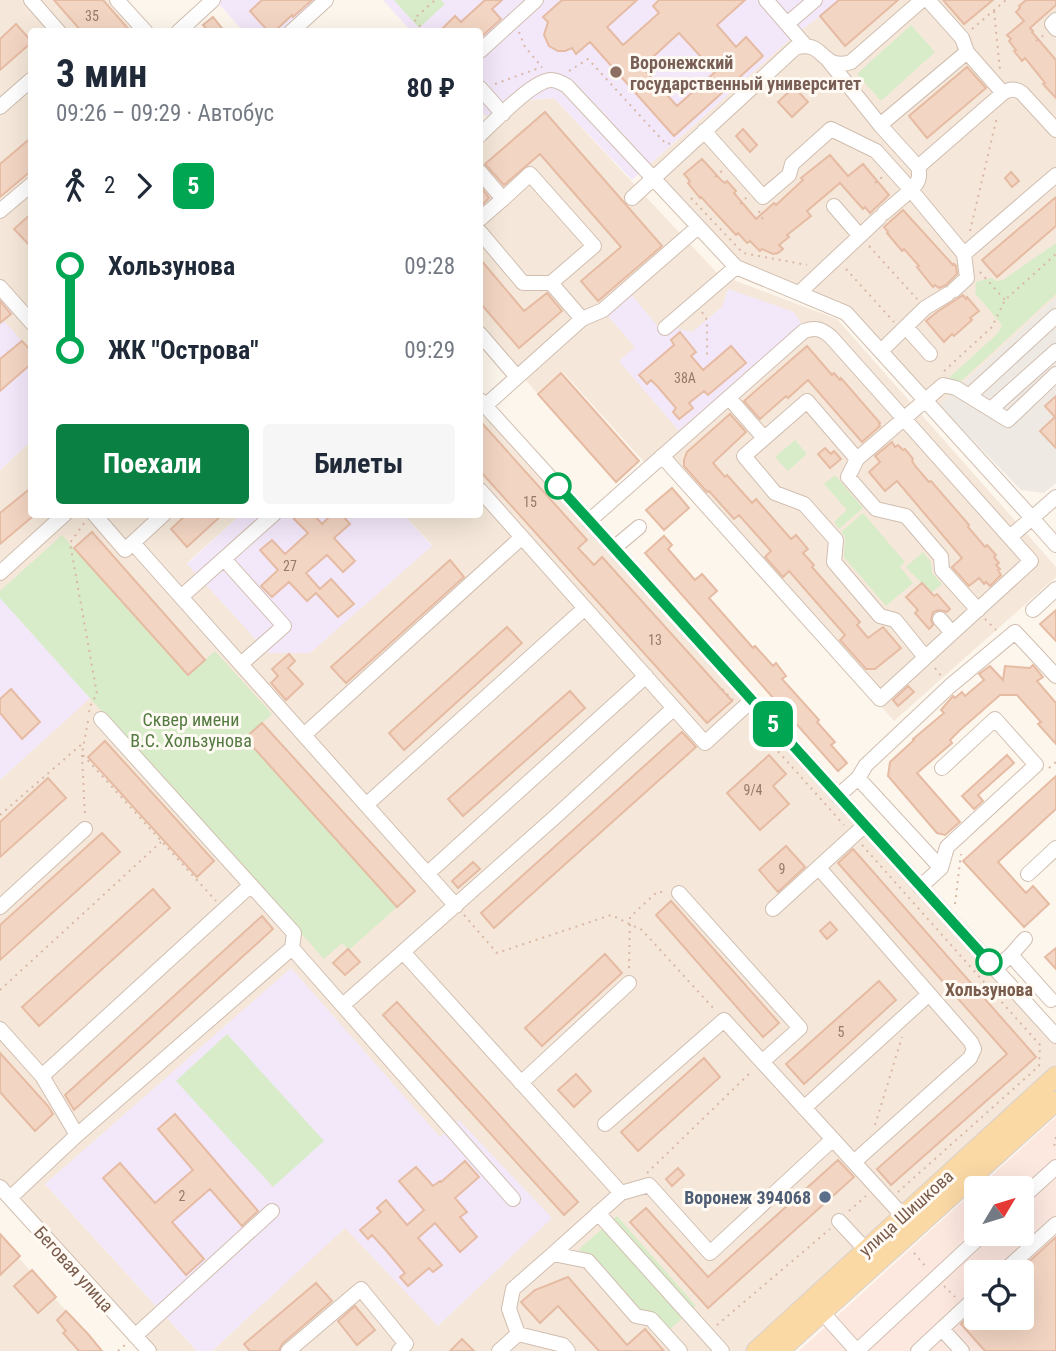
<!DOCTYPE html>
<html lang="ru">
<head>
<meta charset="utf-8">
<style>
  :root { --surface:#fff; --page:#f6f6f7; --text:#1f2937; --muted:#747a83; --accent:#0b8043 }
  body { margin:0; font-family:"Roboto Condensed",sans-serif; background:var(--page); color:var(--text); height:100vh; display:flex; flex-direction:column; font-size:26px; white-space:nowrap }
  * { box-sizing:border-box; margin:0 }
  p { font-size:23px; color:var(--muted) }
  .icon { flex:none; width:38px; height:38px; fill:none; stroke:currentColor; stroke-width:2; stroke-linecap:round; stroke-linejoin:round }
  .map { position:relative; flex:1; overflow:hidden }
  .panel { position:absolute; left:28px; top:28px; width:455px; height:490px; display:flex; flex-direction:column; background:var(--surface); border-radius:7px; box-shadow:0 7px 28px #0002 }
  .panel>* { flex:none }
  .badge { padding:0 14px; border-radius:10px; font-size:24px; line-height:46px }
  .needle { width:46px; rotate:52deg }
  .fabs { position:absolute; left:964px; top:1176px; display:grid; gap:14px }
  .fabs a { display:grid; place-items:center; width:70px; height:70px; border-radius:7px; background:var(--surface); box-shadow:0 7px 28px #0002; font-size:35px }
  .map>.badge { position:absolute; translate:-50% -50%; box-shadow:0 0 0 4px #fff }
  .legs { display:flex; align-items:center; gap:10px; height:77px; padding:0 28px; font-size:23px }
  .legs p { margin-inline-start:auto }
  .headline { display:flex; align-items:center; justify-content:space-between; height:119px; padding:0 28px }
  h1 { font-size:38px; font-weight:700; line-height:52px }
  .button { display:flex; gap:14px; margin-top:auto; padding:14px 28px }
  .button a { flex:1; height:80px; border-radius:7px; background:var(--accent); color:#fff; font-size:28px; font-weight:700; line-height:80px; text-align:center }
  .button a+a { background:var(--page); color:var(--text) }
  ul { padding:0 28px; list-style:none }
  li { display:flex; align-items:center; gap:24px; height:84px; font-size:26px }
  li i { display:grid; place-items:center; width:10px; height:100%; margin:0 9px; background:currentColor }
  li i::after { content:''; width:18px; height:18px; margin:-9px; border:5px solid; border-radius:50%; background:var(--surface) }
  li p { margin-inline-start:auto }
  li:first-child i { background:linear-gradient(#0000 50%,currentColor 0) }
  li:last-child i { background:linear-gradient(currentColor 50%,#0000 0) }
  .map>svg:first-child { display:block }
  .residential { fill:#f5e8da }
  .commercial { fill:#fde8e0; fill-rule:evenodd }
  .industrial { fill:#efe9e4 }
  .education { fill:#f3e8fa }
  .green { fill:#d8ecc9 }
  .building { fill:#f3d5c3; stroke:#e6bba3; stroke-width:2; fill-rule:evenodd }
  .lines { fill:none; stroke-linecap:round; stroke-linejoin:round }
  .minor-casing { stroke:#d1beb0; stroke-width:16 }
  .major-casing { stroke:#dad1cd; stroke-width:21 }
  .path { stroke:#d9b8a5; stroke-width:2; stroke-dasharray:2 5; stroke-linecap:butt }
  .minor { stroke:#fff; stroke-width:14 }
  .major { stroke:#fbd9a5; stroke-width:19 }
  .line-1-casing { stroke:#fff; stroke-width:16 }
  .line-1 { stroke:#00a651; stroke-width:10 }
  .education-dot { fill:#8d6e63; stroke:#fffaf3; stroke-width:2.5 }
  .stop-1-dot { fill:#fff; stroke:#00a651; stroke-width:3.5 }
  .service-dot { fill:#5c6f8a; stroke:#fffaf3; stroke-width:2.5 }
  .labels { text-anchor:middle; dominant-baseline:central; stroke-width:6; stroke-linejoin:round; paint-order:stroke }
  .number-label { font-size:14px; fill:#987a6a }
  .education-label { font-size:18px; font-weight:bold; fill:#785e54; stroke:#fffaf3; text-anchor:start }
  .park-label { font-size:18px; fill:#537a41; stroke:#fffaf3 }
  .stop-label { font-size:18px; font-weight:bold; fill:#7a5c4d; stroke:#fffaf3 }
  .service-label { font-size:18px; font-weight:bold; fill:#4e5e75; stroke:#fffaf3; text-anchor:end }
  .street-label { font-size:18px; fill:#7a5c4d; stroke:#fffaf3 }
</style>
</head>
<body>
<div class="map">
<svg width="1056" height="1351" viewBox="0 0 1056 1351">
  <rect width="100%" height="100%" fill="#fdf6ec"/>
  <path class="residential" d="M0 0H117L146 31 32 32 31 352 3 320 0 296Z
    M898 0H1056V297L939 405 842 302 769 277 736 261 647 167 796 34 820 16Z
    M554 98 718 274 837 319 1056 567V577L894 721 726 534 697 506 653 456 645 463 562 371 537 393 480 326V144L528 100Z
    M480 400 1056 1036V1076L756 1351H212L345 1227 45 1184 197 1351H149L0 1187V780L89 698 0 598V470L31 441 32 514 240 515 187 563 432 545 404 515 480 514Z
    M0 1237 87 1334 102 1351H0Z"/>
  <path class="commercial" d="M1056 1117V1351H799L976 1189V1234H1022V1188H978ZM976 1272H1022V1318H976Z"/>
  <path class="industrial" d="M1056 297V483L1044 493 1021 490 939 405Z"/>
  <path class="education" d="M221 0H334L298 32 243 31 218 3Z
    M383 0H898L845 46 819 17 796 34 632 180 554 98 528 100 486 116 480 109V32L411 31Z
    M728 289 794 312 802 325 679 431 619 361 635 347 607 315 631 294 665 335 674 328 692 332 722 307Z
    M0 296 13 311 4 321 32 352 31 441 0 470Z
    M240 515H404L432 546 310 653H268L187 564Z
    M0 598 90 698 0 780Z
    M291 968 440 1137 459 1120 552 1218 438 1326 345 1228 212 1351H197L45 1184Z"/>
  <path class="green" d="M394 0H441L445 4 419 28Z
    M911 25 935 52 881 101 857 74Z
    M1056 243V294L957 385 951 384 950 377 998 333 1002 325 975 293 976 282 991 278 997 281 1003 280Z
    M795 440 807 454 788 471 775 457Z
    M835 475 863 508 839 529 834 522 847 510 824 484Z
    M863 513 905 562 900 567 913 583 886 606 844 557 845 537 841 532Z
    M62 535 188 675 215 651 272 714 246 738 397 907 349 950 342 943 324 959 0 598V591Z
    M923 552 931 562 932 573 942 584 931 593 906 567Z
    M227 1034 324 1141 273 1187 176 1081Z
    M617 1216 696 1306 659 1339 579 1249Z"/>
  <path class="building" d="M54 0H103L131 32H82Z
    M262 0H312L293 17 292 15 274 32H269L250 11Z
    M485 0H502L492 9 501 19 480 38V32H439L455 16 461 22Z
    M562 0H637L607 27 623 45 659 13 653 6 659 0H745L717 25 736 47 746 37 763 56 674 136 590 42 576 54 572 48 565 51H558L549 46 544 35 548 22 543 17ZM679 33 715 72 677 106 642 67Z
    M839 0H898L845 46 820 16Z
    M943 0H993L964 24Z
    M1026 0H1056V5L1030 28 1033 31 1032 32 1056 60V98L1043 84 1045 83 1025 58 1022 61 1014 51 1016 50 1009 41 1011 39 1007 35 1024 21 1016 12 1020 8 1019 6Z
    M213 17 225 32H209L203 25Z
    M16 24 32 42 0 70V39Z
    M967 67 986 88 927 138 909 116Z
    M794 87 808 102 792 117 778 102Z
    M545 112 662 246 598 301 581 281 621 247 540 154 504 185 485 164Z
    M743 129 757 145 750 152 736 136Z
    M32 137V170L0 197V164Z
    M830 155 848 176 863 164 889 195 870 213 865 207 863 209 840 183 807 211 811 216 787 235 789 237 779 245 783 249 778 253 773 254 762 249 760 251 750 241 747 243 738 233 736 235 701 197 700 198 688 183 690 181 684 174 702 159 721 180 725 183 727 181 736 191 734 193 756 219 774 203 776 205 803 180 801 178Z
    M1011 172 1019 181 1012 187 1005 178Z
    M480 186 489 198 480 207Z
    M1056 197V226L997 277 982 260Z
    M903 210 953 265 954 264 956 266 957 274 946 285 939 288 935 285 933 287 917 267 919 266 904 249 902 251 887 233 888 232 884 227Z
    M32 213V248L14 229Z
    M480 259 524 311 547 293 562 311 519 348 480 303Z
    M963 295 966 299 967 297 979 311 970 318 972 320 954 336 952 334 944 342 926 321 937 312Z
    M0 301 11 314 0 323Z
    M680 332 696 352 691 356 703 370 731 346 746 363 708 395 704 391 689 403 693 408 679 419 673 412 676 408 658 387 651 380 647 384 639 375 674 345 671 340Z
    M22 341 32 352V363L0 391V359Z
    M807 346 832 375 834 373 840 380 841 378 880 423 879 424 880 426 862 442 808 380 788 398 786 396 760 419 744 401Z
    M561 373 639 461 616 482 538 394Z
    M1056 396V448L1040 431 1055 417 1045 406Z
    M730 414 746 432 713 463 725 477 727 475 752 503 756 499 791 539 796 535 808 549 803 553 814 565 812 567 860 622 857 625 868 638 883 627 901 648 875 669H866L840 640 845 635 789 571 783 577 765 557 771 551 739 515 734 519 709 491 707 492 684 466V460L687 452Z
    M480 421 587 540 578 548 594 565 602 557 732 701 707 723 480 471Z
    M892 442 895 447 898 445 903 450 905 449 913 459 912 461 916 467 929 482 931 481 969 525 968 527 980 541 985 547 987 545 996 555 994 557 999 563 996 565 1000 569 998 570 1001 575 990 586 986 582 984 584 979 578 969 586 952 567 962 558 897 481 885 491 869 472 880 462 875 456Z
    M825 448 831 454 834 451 841 459 830 468 818 454Z
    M32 487V517L0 544V513Z
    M672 488 689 508 664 530 646 510Z
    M187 514H223L187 547 171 529Z
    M299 514H313L322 524 332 514H341L350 524 334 538 355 561 343 572 327 555 306 573 320 589 331 579 354 604 338 617 316 593 307 601 289 582 272 597 261 586 278 570 260 550 272 540 285 554 308 533 294 519Z
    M92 532 205 660 188 675 74 548Z
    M664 536 672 545 668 549 695 580 702 574 717 591 709 598 753 648 755 646 773 666 776 663 786 676 782 679 819 720 817 722 835 742 831 745 847 763 838 771 645 553Z
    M450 560 464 577 346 683 331 667Z
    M922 583 934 596 937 594 950 609 947 612 939 610 933 612 931 620 933 625 929 629 915 613 918 610 906 597Z
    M1056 610V641L1040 624Z
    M507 627 522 643 404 750 389 733Z
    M289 654 295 661 288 668 303 684 286 700 271 683 278 676 272 669Z
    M1033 665 1043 677 1037 681 1056 703V744L1038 724 1041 722 1017 695H1000L960 730 950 740 952 743 917 773 960 822 945 835 937 833 888 776 890 762 914 740 913 739 944 713 941 710 953 696 955 698 962 692 965 696 984 680 979 674 990 666 1003 680 1005 666 1030 668Z
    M908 686 914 692 898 706 893 700Z
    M11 689 40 722 22 739 0 713V699Z
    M570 691 585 708 463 816 448 799Z
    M262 723 415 891 397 907 245 738Z
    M682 732 696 747 494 928 481 913Z
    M105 741 214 861 197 877 88 757Z
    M769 755 786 774 773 786 789 804 760 830 727 793Z
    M1007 755 1014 763 978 795 983 801 974 809 962 796Z
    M1056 776V809L998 862 1026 893 1033 886 1049 904 1024 927 963 861Z
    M48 778 66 798 0 857V822Z
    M102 833 120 852 0 960V925Z
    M786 846 805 867 778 892 759 870Z
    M853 849 1036 1057 891 1185 877 1169 1007 1054 838 863Z
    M473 862 480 869 458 888 452 881Z
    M153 889 170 908 39 1026 22 1007Z
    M671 901 779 1023 763 1037 656 915Z
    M262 916 273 929 74 1110 65 1095Z
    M830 922 837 930 827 939 820 931Z
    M1056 948V969L1045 957Z
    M348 949 360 962 345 975 333 963Z
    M605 954 622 973 542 1046 525 1028Z
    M879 981 896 1000 804 1084 786 1064Z
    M397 1002 578 1202 564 1215 383 1015Z
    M0 1053 48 1106 53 1114 35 1131 0 1092Z
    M704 1058 720 1077 638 1151 621 1132Z
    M576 1074 591 1091 574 1107 558 1090Z
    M175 1114 258 1211 242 1226 210 1189 172 1222 204 1259 186 1275 103 1178 120 1163 155 1203 193 1170 158 1129Z
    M838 1160 854 1177 708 1308 630 1222 646 1208 708 1277Z
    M465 1161 479 1177 455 1198 467 1212 460 1217 477 1237 460 1252 435 1223 418 1238 442 1265 433 1272 429 1268 408 1286 400 1277 405 1273 384 1248 372 1235 368 1239 360 1230 381 1212 377 1208 386 1200 407 1225 424 1210 399 1181 416 1167 433 1186 440 1181 441 1182Z
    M678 1168 684 1175 672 1186 666 1179Z
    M0 1234 20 1256 0 1275Z
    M1056 1237V1351H985L961 1324 976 1310V1318H1022V1268Z
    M32 1270 56 1297 38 1313 14 1286Z
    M568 1277 627 1345 645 1329 664 1351H599L558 1306 540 1323 521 1302 535 1290Z
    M316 1283 332 1301 282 1344 279 1351H250L244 1344Z
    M355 1306 375 1330 357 1345 338 1321Z
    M66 1311 88 1334 102 1351H79L63 1333 66 1331 57 1320Z
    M462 1339 474 1351H450Z"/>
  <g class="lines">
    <defs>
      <path id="minor" d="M31 0 59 32
        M117 0 146 32
        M766 0 805 45
        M928 0 962 38 967 52 1003 93
        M1056 20 1052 24 1056 29
        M787 24 815 0
        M178 32 213 0
        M291 32 326 0
        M480 51 536 0
        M480 88 503 114
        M0 107 32 79
        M880 125 967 52
        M704 131 763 197 789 175 792 164 831 129 876 151 911 190C918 183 921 177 918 167L880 125 828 60
        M480 135C494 122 533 80 551 80 557 80 562 83 567 86L736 267 846 313 1032 518 1056 497
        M918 167 1003 93C1009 89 1015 88 1022 93L1056 130
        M480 172 503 199 480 219
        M632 198 795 48C825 38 820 72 851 62L922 0
        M503 199 530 174 594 246 551 283
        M834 206 860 236
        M0 211 32 184
        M884 213 911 190 964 254
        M480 232 523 283H551L582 319
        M0 287 32 323
        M954 290 967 278 964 254 1056 175
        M799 293 879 218
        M906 327 930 354
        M665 328 736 267
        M480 334 517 377
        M881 351 925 308 948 294
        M969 396 1056 316
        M729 398 764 438
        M480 400 1056 1036
        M485 406 582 319 603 310 698 227
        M991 409 1056 351
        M857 459 807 401 744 456 775 493 804 504 836 540 834 562 880 616 895 620 925 657
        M480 490 705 743 752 700
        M94 514 125 550 164 514
        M589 521 804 331C816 327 822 329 831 337L1031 561 880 699 662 456
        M1010 537 1032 518 1056 545
        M133 543 456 906
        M614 548 639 527
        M224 559 284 626 241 664
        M0 573 65 514
        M181 597 274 514
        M978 610 942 570 941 557 906 516 876 509 848 477 857 459 943 385 956 388 1008 420 1056 374
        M1033 610 1056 589
        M940 619 952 633
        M101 719 294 933 292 948
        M304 735 522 537
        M858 778 866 765 950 686 1015 632 1056 676
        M838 796 858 778 941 868 920 887
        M366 805 585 608
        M819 868 971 1042 974 1049 970 1058 854 1162
        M941 868 947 847 1036 765 995 719 942 768
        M427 874 646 676
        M1028 874 1056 848
        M679 893 800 1028 762 1062
        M0 907 85 829
        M773 909 865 825
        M403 952 621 1193 553 1254
        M1011 955 1051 1000
        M995 969 1011 955 1025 939
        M343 1005 555 817 674 708
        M0 1029 42 1076
        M521 1083 629 983
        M804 1108 929 994
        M605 1124 724 1020 903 1216
        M77 1135 42 1076 251 885
        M0 1187 149 1351
        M621 1193 649 1185 710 1253 833 1139
        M10 1198 77 1135 292 948 513 1199
        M1022 1198 1056 1167
        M598 1213 722 1351
        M839 1221 866 1250
        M1003 1272 1056 1224
        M822 1312 857 1351
        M942 1329 962 1351
        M518 1334 509 1309 513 1289 553 1254 588 1261 636 1316 651 1319 680 1351
        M135 1336 272 1211
        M288 1351 361 1289 406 1344 399 1351
        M499 1351 518 1334 563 1345 568 1351
        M857 1351 983 1234
        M918 1351 976 1297"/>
      <path id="major" d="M756 1351 1056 1076
        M779 1351 1056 1101"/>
    </defs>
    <use href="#minor" class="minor-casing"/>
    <use href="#major" class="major-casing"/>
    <path class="path" d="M994 11 1000 70
      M972 29 1006 0
      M425 32 414 19 435 0
      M519 32 525 47 542 67
      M1036 41 1044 35
      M569 71 588 59 666 144 673 143
      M495 84 542 67
      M715 177 723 170
      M875 183 882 177
      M691 198 743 253 807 265
      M740 204 747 197
      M759 211 764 222
      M970 231 997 117
      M869 246 917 299
      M846 269 894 322
      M980 272 1005 300
      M702 312 707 320V356
      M944 371 992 327 1005 300 1056 254
      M84 523 70 543 97 694 90 706 89 712
      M985 619 996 630
      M935 668 942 677
      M722 689 733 700
      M750 720 844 825
      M88 721 82 754 216 901
      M82 755 85 816
      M1049 768 1056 762
      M0 815 83 743
      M862 845 1040 1045 1039 1066 898 1192
      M955 904 961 854
      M464 915 497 953 611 915 642 930 714 1009
      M629 968 630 917 657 892H665
      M0 990 161 842
      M875 1125 902 1037
      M1056 1137 1054 1147 1056 1149
      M647 1173 751 1072
      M849 1211 866 1196
      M914 1253 926 1267
      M944 1286 955 1297
      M717 1325 830 1229
      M118 1351 125 1345"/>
    <use href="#minor" class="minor"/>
    <use href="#major" class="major"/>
  </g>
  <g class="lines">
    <defs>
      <path id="line-1" d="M558 486 989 962"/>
    </defs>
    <use href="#line-1" class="line-1-casing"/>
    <use href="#line-1" class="line-1"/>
  </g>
  <circle class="education-dot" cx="616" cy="72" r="7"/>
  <g class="stop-1-dot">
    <circle cx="558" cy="486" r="12"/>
    <circle cx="989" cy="962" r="12"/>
  </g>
  <circle class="service-dot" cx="825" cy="1197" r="7"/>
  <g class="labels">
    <g class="number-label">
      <text x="92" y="16">35</text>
      <text x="685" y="378">38А</text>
      <text x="530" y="502">15</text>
      <text x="290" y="566">27</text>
      <text x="655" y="640">13</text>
      <text x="753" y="790">9/4</text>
      <text x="782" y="869">9</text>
      <text x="841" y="1032">5</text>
      <text x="182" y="1196">2</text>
    </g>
    <g class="education-label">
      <text x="630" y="62">Воронежский<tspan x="630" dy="21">государственный университет</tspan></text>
    </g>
    <g class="park-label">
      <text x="191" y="719">Сквер имени<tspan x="191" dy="21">В.С. Хользунова</tspan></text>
    </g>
    <g class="stop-label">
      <text x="989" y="989">Хользунова</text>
    </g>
    <g class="service-label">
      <text x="811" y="1197">Воронеж 394068</text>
    </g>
    <g class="street-label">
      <text transform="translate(906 1213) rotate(-42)">улица Шишкова</text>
      <text transform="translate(74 1269) rotate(48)">Беговая улица</text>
    </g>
  </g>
</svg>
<div class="fabs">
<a><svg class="needle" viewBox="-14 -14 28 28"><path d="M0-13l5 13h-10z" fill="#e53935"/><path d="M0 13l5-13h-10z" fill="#747a83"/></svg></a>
<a><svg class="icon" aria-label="locate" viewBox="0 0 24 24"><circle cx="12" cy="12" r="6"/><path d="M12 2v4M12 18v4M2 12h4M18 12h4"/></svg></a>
</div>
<b class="badge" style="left:773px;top:724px;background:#00a651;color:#fff">5</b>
<section class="panel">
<div class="headline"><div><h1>3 мин</h1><p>09:26 – 09:29 · Автобус</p></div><b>80 ₽</b></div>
<div class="legs"><svg class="icon" aria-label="walk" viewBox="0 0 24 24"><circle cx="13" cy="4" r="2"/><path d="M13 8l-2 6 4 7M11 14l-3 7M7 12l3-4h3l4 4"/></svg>2<svg class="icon" aria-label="forward" viewBox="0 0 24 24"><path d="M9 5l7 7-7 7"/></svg><b class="badge" style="background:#00a651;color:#fff">5</b></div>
<ul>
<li><i style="color:#00a651"></i><b>Хользунова</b><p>09:28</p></li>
<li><i style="color:#00a651"></i><b>ЖК &quot;Острова&quot;</b><p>09:29</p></li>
</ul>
<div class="button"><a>Поехали</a><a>Билеты</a></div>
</section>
</div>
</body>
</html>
